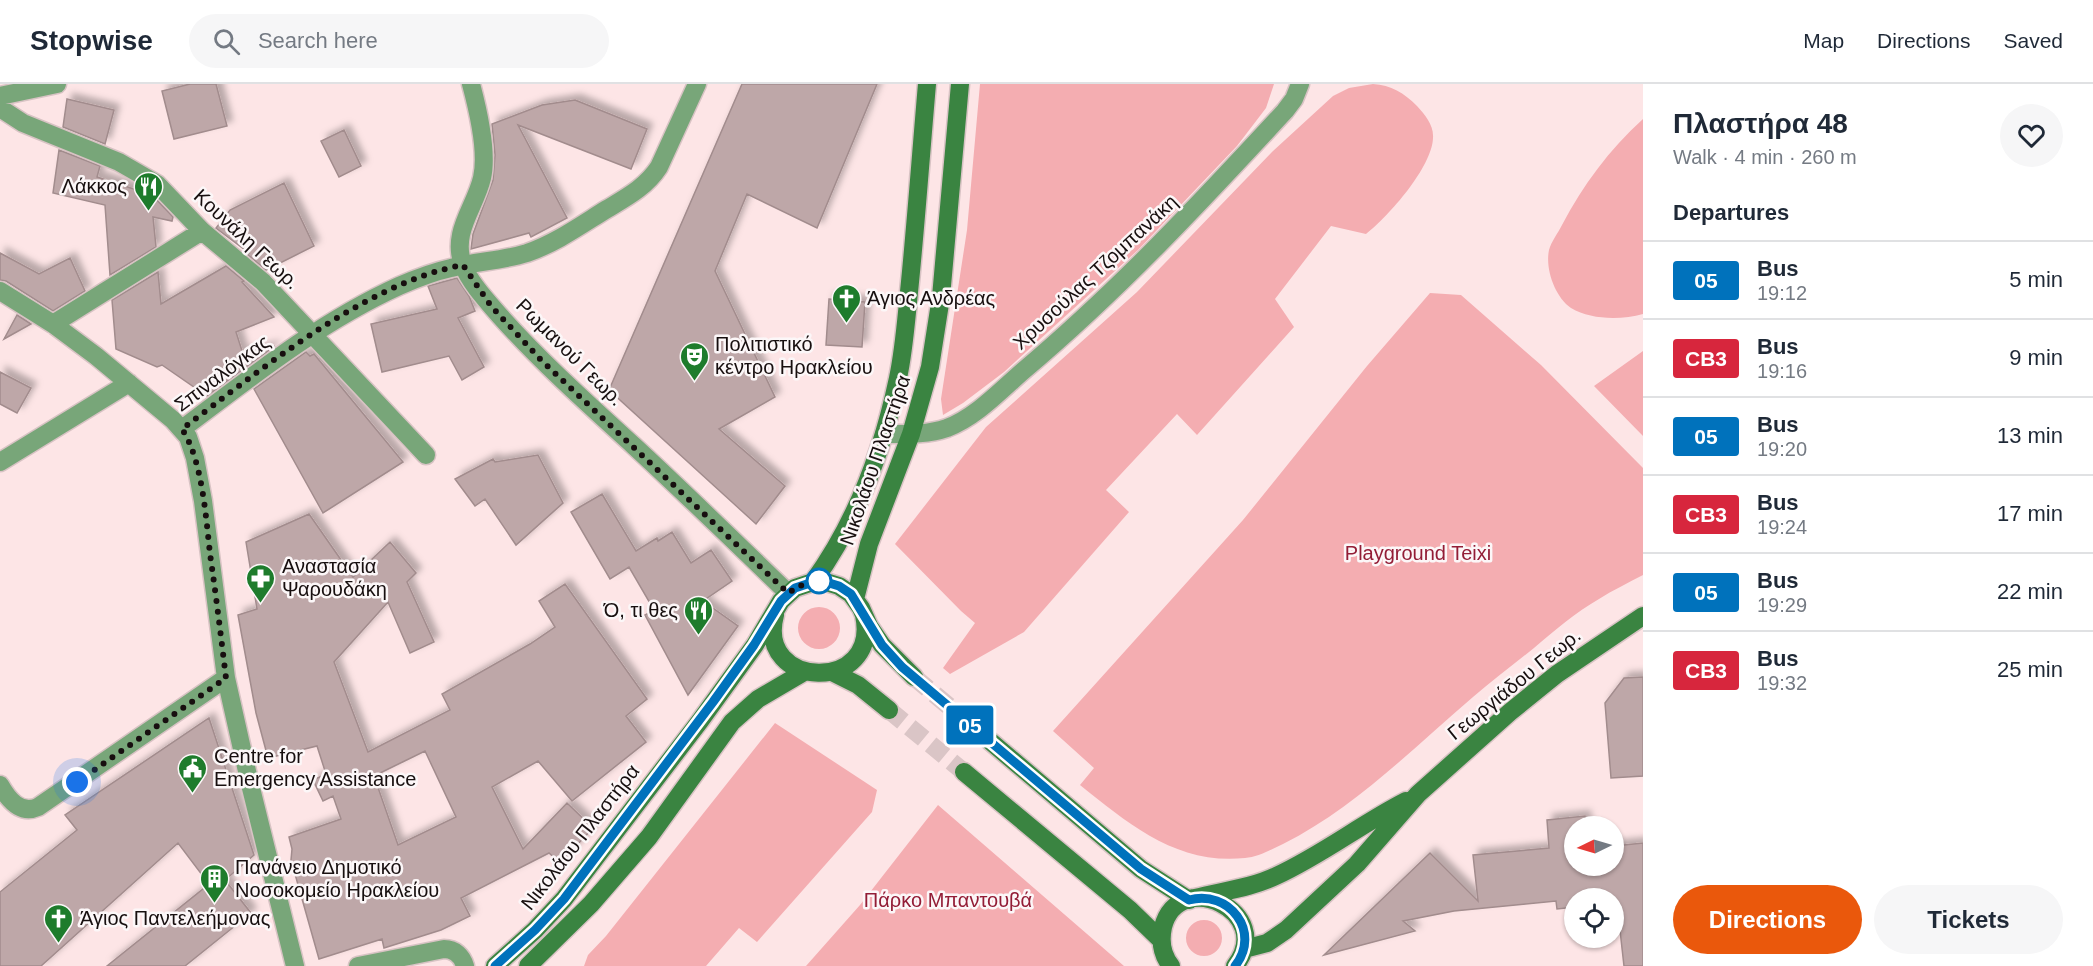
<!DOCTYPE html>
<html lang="en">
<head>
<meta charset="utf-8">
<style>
  :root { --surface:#fff; --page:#f6f6f7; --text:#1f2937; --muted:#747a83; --line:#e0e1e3; --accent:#ea580c }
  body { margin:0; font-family:Helvetica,sans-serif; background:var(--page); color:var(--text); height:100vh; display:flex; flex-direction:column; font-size:22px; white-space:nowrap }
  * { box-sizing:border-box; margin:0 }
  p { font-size:20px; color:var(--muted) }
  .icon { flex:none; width:33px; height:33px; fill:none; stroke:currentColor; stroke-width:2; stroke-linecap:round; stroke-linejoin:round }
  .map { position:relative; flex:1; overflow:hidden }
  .sheet { display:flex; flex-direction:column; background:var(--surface); width:450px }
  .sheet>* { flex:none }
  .badge { padding:0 12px; border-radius:4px; font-size:21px; line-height:39px }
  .needle { width:39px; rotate:265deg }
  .buttons { position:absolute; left:1564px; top:732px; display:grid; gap:12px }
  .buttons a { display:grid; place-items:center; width:60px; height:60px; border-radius:50%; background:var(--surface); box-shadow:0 2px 4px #0004; font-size:30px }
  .you { position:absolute; width:30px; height:30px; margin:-15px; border:4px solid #fff; border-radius:50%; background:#1a73e8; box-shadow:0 0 0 9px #1a73e833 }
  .map>.badge { position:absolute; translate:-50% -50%; box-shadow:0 0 0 3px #fff }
  h2 { padding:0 30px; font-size:22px; line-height:54px }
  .round { display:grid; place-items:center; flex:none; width:63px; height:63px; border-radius:32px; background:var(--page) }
  .headline { display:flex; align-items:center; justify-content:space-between; height:102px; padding:0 30px }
  h1 { font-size:28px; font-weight:700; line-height:45px }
  .action { display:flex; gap:12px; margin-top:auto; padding:12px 30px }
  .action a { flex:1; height:69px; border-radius:36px; background:var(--accent); color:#fff; font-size:24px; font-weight:700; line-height:69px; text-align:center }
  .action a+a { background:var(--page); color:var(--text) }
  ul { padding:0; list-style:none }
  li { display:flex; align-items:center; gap:18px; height:78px; padding:0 30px; border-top:2px solid var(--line) }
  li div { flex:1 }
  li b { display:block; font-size:22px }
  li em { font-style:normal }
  li .badge { min-width:66px; font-weight:700; text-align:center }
  header { display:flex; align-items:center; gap:36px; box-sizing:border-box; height:84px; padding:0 30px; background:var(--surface); border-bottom:2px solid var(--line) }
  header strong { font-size:28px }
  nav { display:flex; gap:33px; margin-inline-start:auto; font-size:21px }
  .search { width:420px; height:54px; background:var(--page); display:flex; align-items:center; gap:15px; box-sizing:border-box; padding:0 21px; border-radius:33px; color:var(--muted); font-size:22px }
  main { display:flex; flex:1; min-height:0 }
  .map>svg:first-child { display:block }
  .green { fill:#f4adb1 }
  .building { fill:#bea7a8; stroke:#a28c8d; stroke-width:1.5; fill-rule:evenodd; filter:url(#shadow) }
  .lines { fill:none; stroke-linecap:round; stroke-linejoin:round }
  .secondary-tunnel { stroke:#dac5c6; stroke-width:18; stroke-dasharray:18 9; stroke-linecap:butt }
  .street-casing { stroke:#d8c3c4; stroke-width:21 }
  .secondary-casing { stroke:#d8c3c4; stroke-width:21 }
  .street { stroke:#78a679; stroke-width:18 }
  .secondary { stroke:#3a8441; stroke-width:18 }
  .line-casing { stroke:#fff; stroke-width:14 }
  .line { stroke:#0072bc; stroke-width:9 }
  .walk { stroke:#170f0f; stroke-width:6; stroke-dasharray:0 10.8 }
  .stop-dot { fill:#fff; stroke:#0072bc; stroke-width:3 }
  .labels { text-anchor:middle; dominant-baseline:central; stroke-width:5; stroke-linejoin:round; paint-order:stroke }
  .poi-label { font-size:20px; fill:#170f0f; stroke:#fcf7f8; text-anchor:start }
  .street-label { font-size:20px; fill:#170f0f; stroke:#fcf7f8 }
  .park-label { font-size:20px; fill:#931d36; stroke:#fcf7f8 }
</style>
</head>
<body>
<header>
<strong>Stopwise</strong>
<div class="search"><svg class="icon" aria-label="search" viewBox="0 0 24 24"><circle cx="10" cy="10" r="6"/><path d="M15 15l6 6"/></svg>Search here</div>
<nav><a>Map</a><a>Directions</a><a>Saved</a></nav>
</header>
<main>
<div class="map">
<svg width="1643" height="882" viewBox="0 0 1643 882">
  <defs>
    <filter id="shadow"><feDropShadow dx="5.5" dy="-5.5" stdDeviation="3" flood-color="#0004"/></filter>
  </defs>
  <rect width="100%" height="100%" fill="#fde5e6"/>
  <path class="green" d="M980 0H1274L1266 24 1237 62 1138 166 1004 288 963 319 943 331 941 315 967 146Z
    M1373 0C1391 1 1404 9 1417 22 1425 31 1434 41 1433 54 1432 83 1389 132 1366 150L1331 142 1275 215 1294 243 1197 351 1177 330 1106 406 1129 428 1024 548 950 590 943 584 975 539 961 527 895 460 986 343 1137 208 1273 67 1333 12 1349 4Z
    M1643 35V230C1621 236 1591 236 1571 224 1555 213 1545 185 1549 166 1551 158 1558 149 1562 141 1583 101 1609 66 1643 35Z
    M1430 209 1461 211 1541 281 1643 384V491C1628 499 1613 506 1599 515 1576 528 1554 547 1534 564 1514 580 1493 596 1473 613 1413 664 1355 724 1283 760 1272 765 1258 773 1245 774 1177 781 1130 741 1080 701L1094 684 1053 647 1243 436 1367 282Z
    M1643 267V352L1594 302Z
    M798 544a21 21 0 1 1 42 0a21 21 0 1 1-42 0Z
    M775 639 877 706 872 728 757 858 739 844 706 882H584L588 871 606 852Z
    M938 721 1124 882H806L860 821Z
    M1186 854a18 18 0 1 1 36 0a18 18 0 1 1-36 0Z"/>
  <path class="building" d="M190 0H216L227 42 174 55 162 7Z
    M742 0H877L817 144 747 110 715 187 775 313 719 345 785 402 756 440 609 306Z
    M67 15 114 26 105 60 63 43Z
    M575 16 647 45 631 85 518 41 567 134 531 153 529 149 471 165 473 150 493 96 495 71 492 40 542 21Z
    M344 46 361 82 339 93 321 57Z
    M59 66 100 82 97 93 152 111 173 133 172 137 153 133 156 163 110 191 105 121 53 109Z
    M284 99 314 162 266 186 247 170 249 169 216 144 230 126Z
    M0 169 39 190 70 174 85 207 53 227 6 197 0 196Z
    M226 182 244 197 242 198 274 233 236 248 243 270 275 262 207 312 162 281 157 283 116 265 112 216 158 188 161 220Z
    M457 194 469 212 475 227 458 234 484 283 462 296 449 272 382 288 371 240 437 225 428 202Z
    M829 215 865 218 862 263 826 261Z
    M17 231 31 240 4 255Z
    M306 268 310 272 314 270 403 378 323 429 254 305Z
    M0 288 31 304 17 329 0 320Z
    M538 371 563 419 516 461 485 415 475 422 455 395 493 375 495 378Z
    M602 410 636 467 657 454 658 457 672 448 691 479 711 466 732 497 703 517 738 542 688 611 645 531 654 526 629 483 610 495 571 428Z
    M309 430 353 493 390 458 416 489 407 498 434 558 410 569 388 518 334 578 368 668 450 626 442 610 530 560 555 543 539 517 565 500 647 615 626 632 646 658 572 717 538 677 492 703 523 765 567 719 593 744 560 779 549 769 461 814 470 832 441 846 384 864 382 855 319 875 291 776 292 765 289 753 341 735 333 712 323 717 313 696 326 690 317 662 268 674 256 629 238 531 257 525 246 458ZM425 667 456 733 398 761 374 692Z
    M1643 593V692L1611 694 1605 619 1624 594Z
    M209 634 254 771 225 796 251 829 185 882H107L209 800 178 759 41 882H0V808L77 746 65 731Z
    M1585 732 1586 742H1575V782H1614V762L1643 759V882H1624L1617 819H1614V814H1575V823L1557 825 1556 817 1454 827 1403 837 1415 847 1324 871 1430 769 1478 817 1473 771 1549 764 1547 736Z"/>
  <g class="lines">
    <path class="secondary-tunnel" d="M914 593 990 657
      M889 626 964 688"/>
    <defs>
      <path id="street" d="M471 0C478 26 488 68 482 94 475 124 451 148 463 181 470 199 487 217 500 232 542 279 588 320 634 362 686 410 737 460 788 509
        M0 12 57 0
        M0 24 23 39 119 78 157 100 202 147 263 198 426 371
        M0 207 53 240 96 272 173 336 188 353 195 374 203 417 226 594 249 696 295 882
        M53 240 202 147
        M182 345C251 293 320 238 399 202 415 195 433 188 451 184 476 177 502 177 527 169 556 159 581 141 607 125 627 113 646 103 659 83L697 0
        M884 350C905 350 927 351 947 344 976 333 1000 307 1023 287 1119 206 1200 119 1285 27L1294 15 1300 0
        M0 378 129 299
        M0 701C8 715 20 731 38 723L226 594
        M358 882 444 865C455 865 462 872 465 882"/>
      <path id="secondary" d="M813 498C856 439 883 365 898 294 904 266 906 237 909 208 916 139 921 69 927 0
        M855 515 869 460 911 350 930 283 941 213 960 0
        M775 531C755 606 881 610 864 531
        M832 588 858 601 889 626
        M990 657 1141 785 1189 816
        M964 688 1130 826 1161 856
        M1195 814C1222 807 1251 804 1276 792 1322 771 1361 740 1406 717
        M1244 865 1267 859 1286 846 1357 780 1418 710 1510 628 1557 590 1643 532
        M495 882 535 846 564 815 700 637 755 561 781 517 795 504 813 498H826L839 502 851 510 861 524 869 542 882 561 914 593
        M528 882 591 820 649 753 732 638 758 615 804 588
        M1171 882C1162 871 1160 857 1163 843 1179 782 1277 828 1235 882"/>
    </defs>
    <use href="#street" class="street-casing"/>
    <use href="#secondary" class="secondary-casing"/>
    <use href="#street" class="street"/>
    <use href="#secondary" class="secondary"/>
  </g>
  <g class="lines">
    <defs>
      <path id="line" d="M495 882 535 846 564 815 713 618 754 561 781 517 795 504 813 498H826L839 502 851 510 882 561 902 583 1141 785 1189 816C1229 805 1262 848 1235 882"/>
    </defs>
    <use href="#line" class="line-casing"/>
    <use href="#line" class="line"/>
    <path class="walk" d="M77 698 226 594C221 553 216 511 210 470 206 433 202 375 182 345 261 286 365 199 463 181L491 222 541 276 788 509 804 500 819 497"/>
  </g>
  <defs>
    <symbol id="restaurant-pin" viewBox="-11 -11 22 30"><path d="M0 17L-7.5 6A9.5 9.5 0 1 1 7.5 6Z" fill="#1e7c2c" stroke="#fcf7f8"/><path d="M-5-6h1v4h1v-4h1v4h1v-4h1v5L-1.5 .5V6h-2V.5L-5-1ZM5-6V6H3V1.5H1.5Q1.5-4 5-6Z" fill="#fff"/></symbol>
    <symbol id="church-pin" viewBox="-11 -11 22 30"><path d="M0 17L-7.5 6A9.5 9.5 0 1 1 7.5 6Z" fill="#1e7c2c" stroke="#fcf7f8"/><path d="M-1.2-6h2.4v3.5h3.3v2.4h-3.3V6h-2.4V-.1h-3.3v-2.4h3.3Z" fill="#fff"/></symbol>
    <symbol id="theatre-pin" viewBox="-11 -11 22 30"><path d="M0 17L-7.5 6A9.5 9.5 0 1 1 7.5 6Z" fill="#1e7c2c" stroke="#fcf7f8"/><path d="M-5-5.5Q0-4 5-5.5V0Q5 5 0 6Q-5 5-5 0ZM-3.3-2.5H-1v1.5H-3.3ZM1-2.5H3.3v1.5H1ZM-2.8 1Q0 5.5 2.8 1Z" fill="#fff"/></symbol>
    <symbol id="pharmacy-pin" viewBox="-11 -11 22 30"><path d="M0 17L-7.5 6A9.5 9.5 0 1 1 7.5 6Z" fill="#1e7c2c" stroke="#fcf7f8"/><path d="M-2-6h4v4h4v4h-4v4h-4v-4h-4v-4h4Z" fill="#fff"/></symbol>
    <symbol id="civic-pin" viewBox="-11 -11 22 30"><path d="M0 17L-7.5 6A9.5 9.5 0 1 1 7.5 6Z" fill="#1e7c2c" stroke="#fcf7f8"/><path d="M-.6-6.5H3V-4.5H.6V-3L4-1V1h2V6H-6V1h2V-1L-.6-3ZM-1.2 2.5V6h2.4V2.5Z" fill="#fff"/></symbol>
    <symbol id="building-pin" viewBox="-11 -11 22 30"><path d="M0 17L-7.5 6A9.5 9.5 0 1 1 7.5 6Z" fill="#1e7c2c" stroke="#fcf7f8"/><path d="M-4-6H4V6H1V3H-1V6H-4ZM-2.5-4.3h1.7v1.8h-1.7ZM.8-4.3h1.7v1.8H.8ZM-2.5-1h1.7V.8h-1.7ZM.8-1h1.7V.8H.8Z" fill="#fff"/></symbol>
  </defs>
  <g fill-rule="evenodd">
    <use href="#restaurant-pin" x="132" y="86" width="33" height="45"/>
    <use href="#church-pin" x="830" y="198" width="33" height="45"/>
    <use href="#theatre-pin" x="678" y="256" width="33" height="45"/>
    <use href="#pharmacy-pin" x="244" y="478" width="33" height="45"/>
    <use href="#restaurant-pin" x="682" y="510" width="33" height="45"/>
    <use href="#civic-pin" x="176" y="668" width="33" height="45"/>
    <use href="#building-pin" x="198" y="778" width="33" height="45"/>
    <use href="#church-pin" x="42" y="818" width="33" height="45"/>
  </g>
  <circle class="stop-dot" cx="819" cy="497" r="12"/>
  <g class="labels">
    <g class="poi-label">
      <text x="127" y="102" text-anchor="end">Λάκκος</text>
      <text x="867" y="214">Άγιος Ανδρέας</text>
      <text x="715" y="260">Πολιτιστικό<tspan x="715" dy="23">κέντρο Ηρακλείου</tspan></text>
      <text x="282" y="482">Αναστασία<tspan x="282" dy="23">Ψαρουδάκη</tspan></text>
      <text x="678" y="526" text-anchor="end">Ό, τι θες</text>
      <text x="214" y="672">Centre for<tspan x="214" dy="23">Emergency Assistance</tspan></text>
      <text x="235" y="783">Πανάνειο Δημοτικό<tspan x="235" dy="23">Νοσοκομείο Ηρακλείου</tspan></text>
      <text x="80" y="834">Άγιος Παντελεήμονας</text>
    </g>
    <g class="street-label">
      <text transform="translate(247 155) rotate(43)">Κουνάλη Γεωρ.</text>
      <text transform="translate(1095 188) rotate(-43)">Χρυσούλας Τζομπανάκη</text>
      <text transform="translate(570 268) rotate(45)">Ρωμανού Γεωρ.</text>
      <text transform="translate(222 289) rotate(-37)">Σπιναλόγκας</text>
      <text transform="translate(875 376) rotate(-71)">Νικολάου Πλαστήρα</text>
      <text transform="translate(1514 600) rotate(-39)">Γεωργιάδου Γεωρ.</text>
      <text transform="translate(580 753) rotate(-52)">Νικολάου Πλαστήρα</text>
    </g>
    <g class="park-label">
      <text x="1418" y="469">Playground Teixi</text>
      <text x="948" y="816">Πάρκο Μπαντουβά</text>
    </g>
  </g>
</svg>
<div class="buttons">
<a><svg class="needle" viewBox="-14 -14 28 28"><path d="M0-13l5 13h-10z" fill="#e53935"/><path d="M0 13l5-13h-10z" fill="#747a83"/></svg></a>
<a><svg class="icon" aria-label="locate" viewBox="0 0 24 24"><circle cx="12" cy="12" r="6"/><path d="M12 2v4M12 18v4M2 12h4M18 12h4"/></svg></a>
</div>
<div class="you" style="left:77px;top:698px"></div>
<b class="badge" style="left:970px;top:641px;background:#0072bc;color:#fff">05</b>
</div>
<section class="sheet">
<div class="headline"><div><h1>Πλαστήρα 48</h1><p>Walk · 4 min · 260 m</p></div><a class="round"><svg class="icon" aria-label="heart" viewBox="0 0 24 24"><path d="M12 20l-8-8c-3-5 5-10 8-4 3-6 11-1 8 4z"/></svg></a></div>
<h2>Departures</h2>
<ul>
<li><span class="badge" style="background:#0072bc;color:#fff">05</span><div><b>Bus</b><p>19:12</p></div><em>5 min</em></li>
<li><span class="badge" style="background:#d7263d;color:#fff">CB3</span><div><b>Bus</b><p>19:16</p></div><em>9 min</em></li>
<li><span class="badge" style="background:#0072bc;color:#fff">05</span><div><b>Bus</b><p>19:20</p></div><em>13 min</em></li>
<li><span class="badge" style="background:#d7263d;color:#fff">CB3</span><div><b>Bus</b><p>19:24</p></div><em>17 min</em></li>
<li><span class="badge" style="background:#0072bc;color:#fff">05</span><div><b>Bus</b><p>19:29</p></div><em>22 min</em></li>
<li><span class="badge" style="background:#d7263d;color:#fff">CB3</span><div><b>Bus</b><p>19:32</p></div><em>25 min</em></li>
</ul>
<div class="action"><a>Directions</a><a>Tickets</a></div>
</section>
</main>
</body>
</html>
